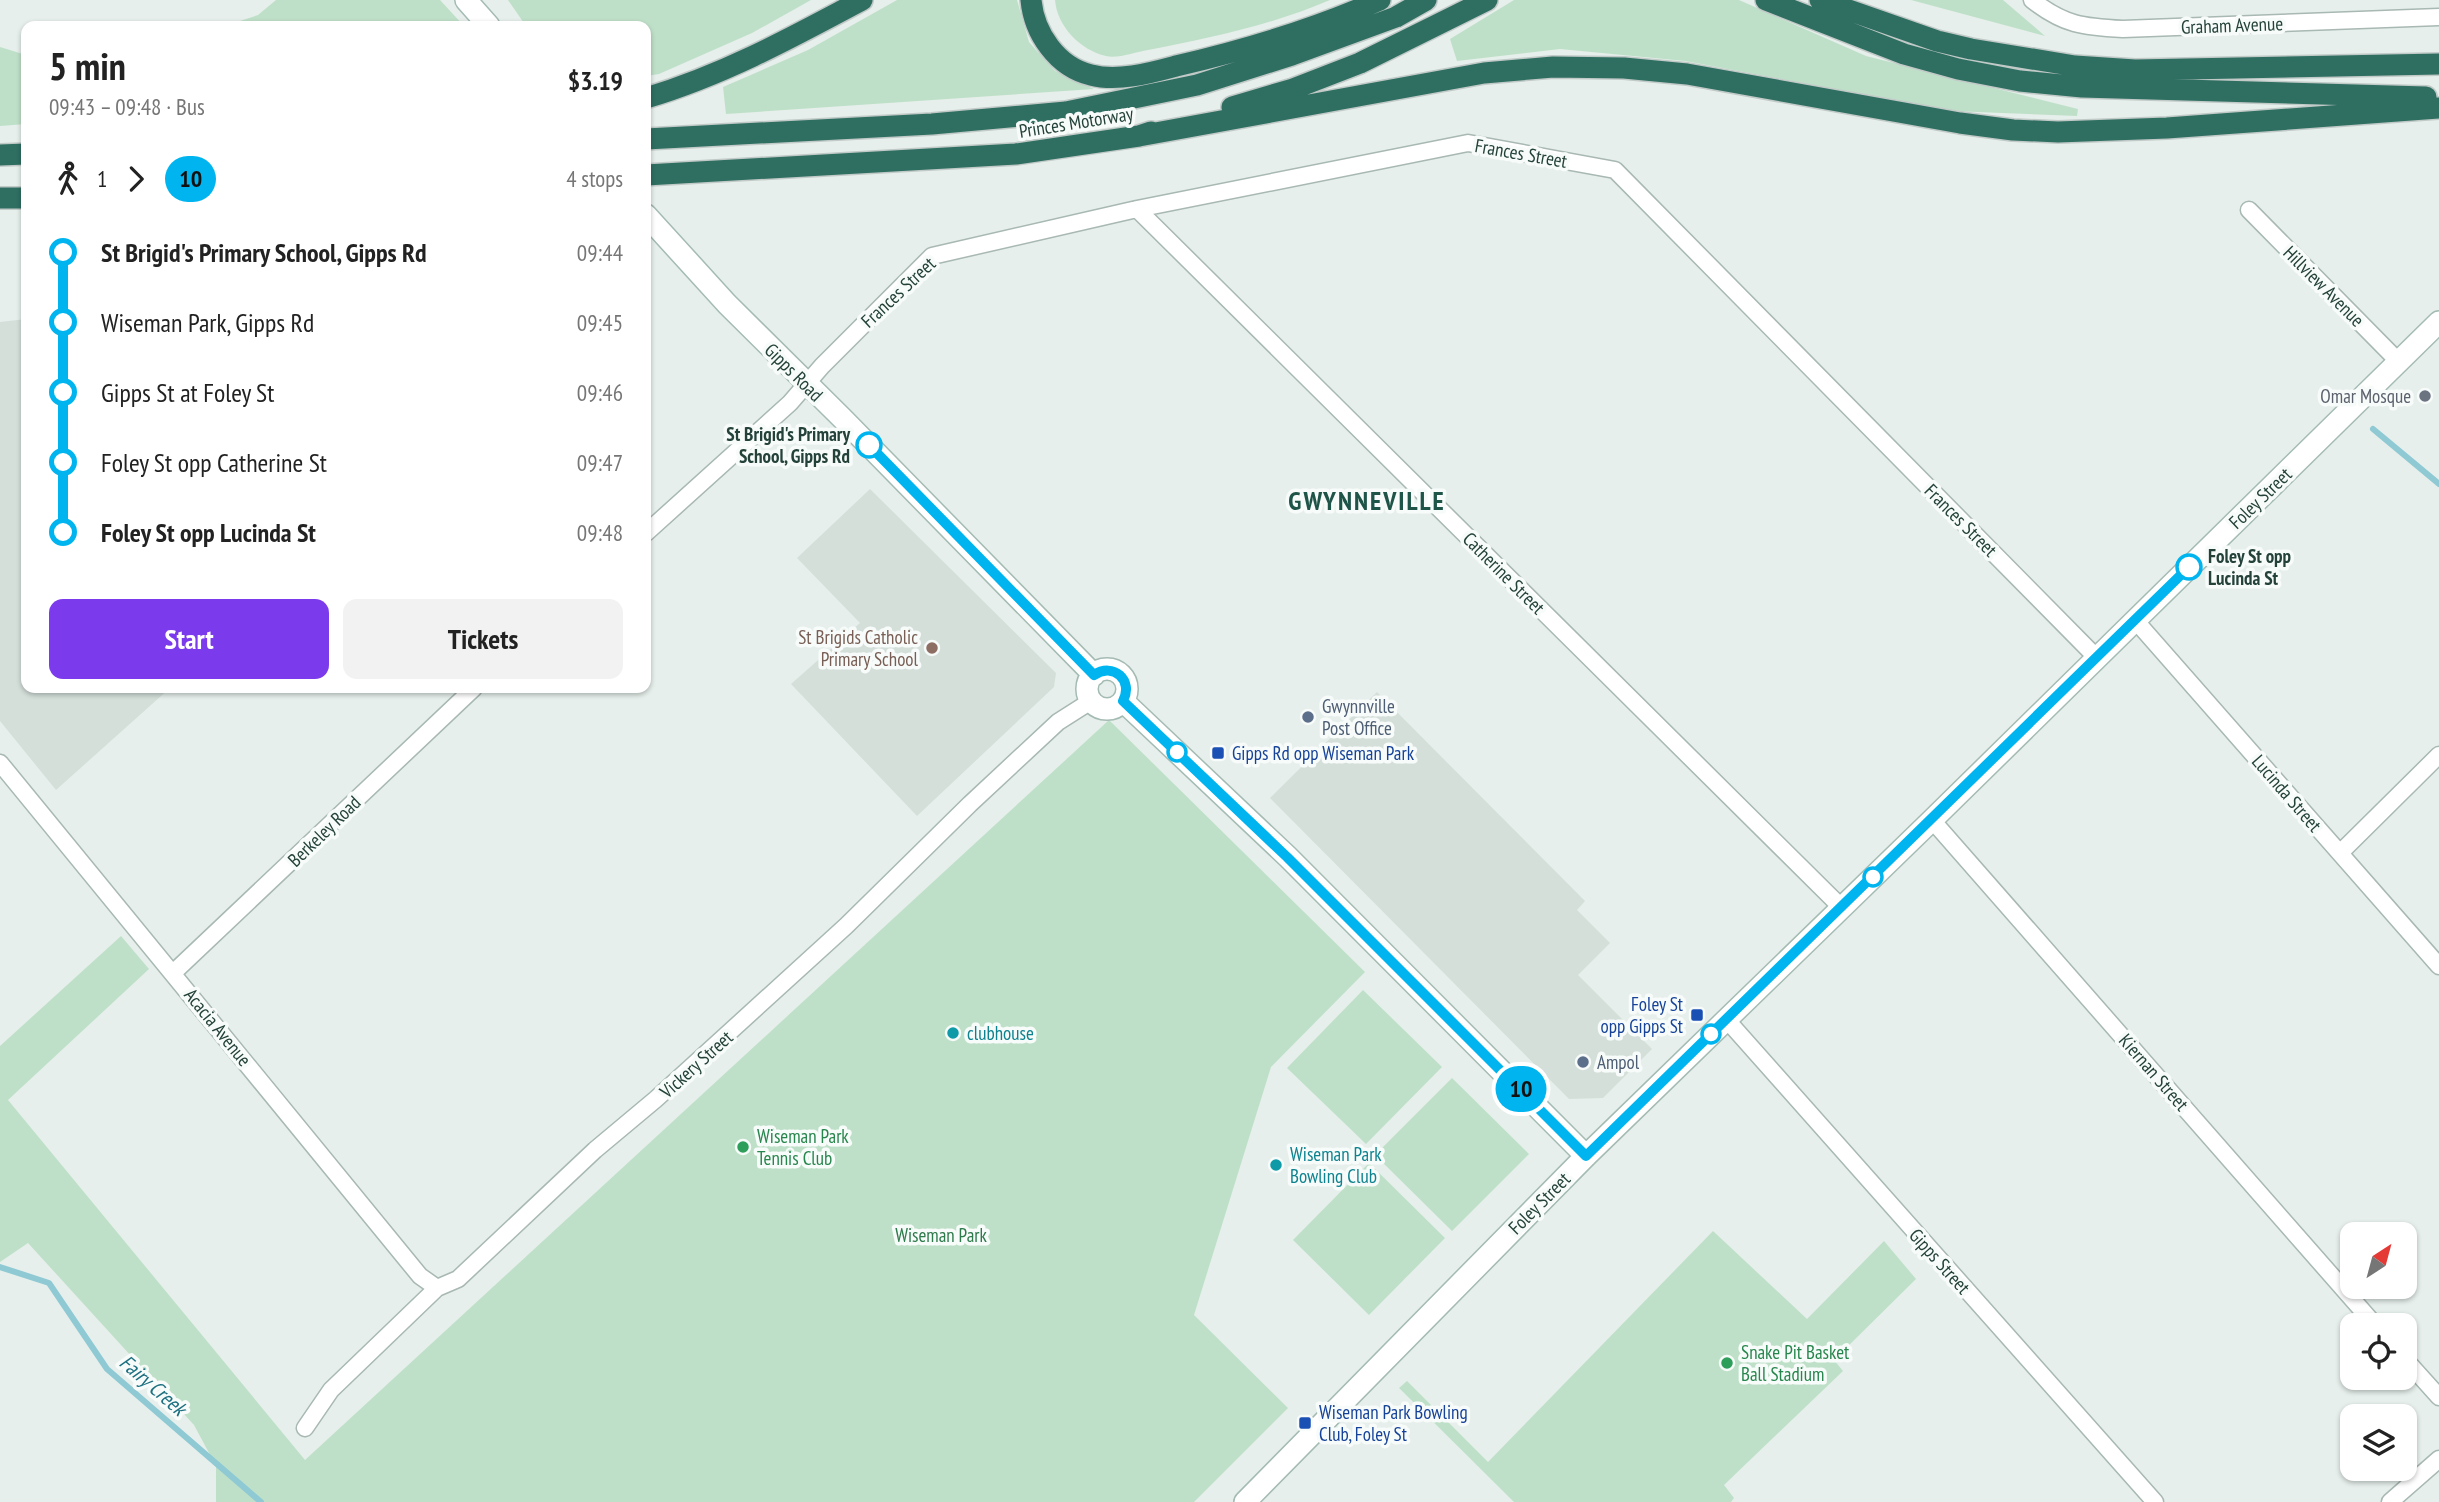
<!DOCTYPE html>
<html lang="en">
<head>
<meta charset="utf-8">
<style>
  :root { --surface:#fff; --page:#f2f2f2; --text:#222; --muted:#767676; --accent:#7c3aed }
  body { margin:0; font-family:"PT Sans Narrow",sans-serif; background:var(--page); color:var(--text); height:100vh; display:flex; flex-direction:column; font-size:26px; white-space:nowrap }
  * { box-sizing:border-box; margin:0 }
  p { font-size:23px; color:var(--muted) }
  .icon { flex:none; width:38px; height:38px; fill:none; stroke:currentColor; stroke-width:2; stroke-linecap:round; stroke-linejoin:round }
  .map { position:relative; flex:1; overflow:hidden }
  .drawer { position:absolute; left:21px; top:21px; width:630px; height:672px; display:flex; flex-direction:column; background:var(--surface); border-radius:14px; box-shadow:0 2px 5px #0004 }
  .drawer>* { flex:none }
  .badge { padding:0 14px; border-radius:23px; font-size:24px; line-height:46px }
  .needle { width:46px; rotate:36deg }
  .fabs { position:absolute; left:2340px; top:1222px; display:grid; gap:14px }
  .fabs a { display:grid; place-items:center; width:77px; height:77px; border-radius:14px; background:var(--surface); box-shadow:0 2px 5px #0004; font-size:35px }
  .map>.badge { position:absolute; translate:-50% -50%; box-shadow:0 0 0 4px #fff }
  .legs { display:flex; align-items:center; gap:10px; height:77px; padding:0 28px; font-size:23px }
  .legs p { margin-inline-start:auto }
  .headline { display:flex; align-items:center; justify-content:space-between; height:119px; padding:0 28px }
  h1 { font-size:38px; font-weight:800; line-height:52px }
  .button { display:flex; gap:14px; margin-top:auto; padding:14px 28px }
  .button a { flex:1; height:80px; border-radius:14px; background:var(--accent); color:#fff; font-size:28px; font-weight:800; line-height:80px; text-align:center }
  .button a+a { background:var(--page); color:var(--text) }
  ul { padding:0 28px; list-style:none }
  li { display:flex; align-items:center; gap:24px; height:70px; font-size:26px }
  li i { display:grid; place-items:center; width:10px; height:100%; margin:0 9px; background:currentColor }
  li i::after { content:''; width:18px; height:18px; margin:-9px; border:5px solid; border-radius:50%; background:var(--surface) }
  li p { margin-inline-start:auto }
  li:first-child i { background:linear-gradient(#0000 50%,currentColor 0) }
  li:last-child i { background:linear-gradient(currentColor 50%,#0000 0) }
  .map>svg:first-child { display:block }
  .built { fill:#d4dfda }
  .green { fill:#bfe0c8 }
  .lines { fill:none; stroke-linecap:round; stroke-linejoin:round }
  .stream { stroke:#8ec9d4; stroke-width:6 }
  .street-casing { stroke:#a8b8b2; stroke-width:19 }
  .secondary-casing { stroke:#a4bbb3; stroke-width:24 }
  .highway-casing { stroke:#c2cac8; stroke-width:24 }
  .street { stroke:#fff; stroke-width:16 }
  .secondary { stroke:#fff; stroke-width:21 }
  .highway { stroke:#2f6f62; stroke-width:21 }
  .line-1-casing { stroke:#fff; stroke-width:16 }
  .line-1 { stroke:#00b5ef; stroke-width:10 }
  .worship-dot { fill:#6b7280; stroke:#f7fbf9; stroke-width:2.5 }
  .stop-1-dot { fill:#fff; stroke:#00b5ef; stroke-width:3.5 }
  .education-dot { fill:#8d6e63; stroke:#f7fbf9; stroke-width:2.5 }
  .service-dot { fill:#5c6f8a; stroke:#f7fbf9; stroke-width:2.5 }
  .transit-dot { fill:#1a4fb4; stroke:#f7fbf9; stroke-width:2.5 }
  .culture-dot { fill:#0f9aa8; stroke:#f7fbf9; stroke-width:2.5 }
  .leisure-dot { fill:#2e9e5b; stroke:#f7fbf9; stroke-width:2.5 }
  .labels { text-anchor:middle; dominant-baseline:central; stroke-width:7; stroke-linejoin:round; paint-order:stroke }
  .street-label { font-size:19px; fill:#24423a; stroke:#f7fbf9 }
  .worship-label { font-size:19px; fill:#5b616d; stroke:#f7fbf9; text-anchor:end }
  .stop-label { font-size:19px; font-weight:bold; fill:#24423a; stroke:#f7fbf9; text-anchor:end }
  .education-label { font-size:19px; fill:#785e54; stroke:#f7fbf9; text-anchor:end }
  .service-label { font-size:19px; fill:#4e5e75; stroke:#f7fbf9; text-anchor:start }
  .transit-label { font-size:19px; fill:#164399; stroke:#f7fbf9; text-anchor:start }
  .culture-label { font-size:19px; fill:#0d838f; stroke:#f7fbf9; text-anchor:start }
  .leisure-label { font-size:19px; fill:#27864d; stroke:#f7fbf9; text-anchor:start }
  .park-label { font-size:19px; fill:#2d7a4b; stroke:#f7fbf9 }
  .water-label { font-size:21px; font-style:italic; fill:#1c6f80; stroke:#f7fbf9 }
  .district-label { font-size:26px; font-weight:bold; letter-spacing:2px; fill:#1f5548; stroke:#f7fbf9 }
</style>
</head>
<body>
<div class="map">
<svg width="2439" height="1502" viewBox="0 0 2439 1502">
  <rect width="100%" height="100%" fill="#e6efeb"/>
  <path class="built" d="M26 319V688H170L56 790 0 721V322Z
    M870 489 1056 673 1054 687 917 816 791 684 860 623 797 558Z
    M1377 692 1585 901 1577 910 1610 943 1578 975 1652 1049 1603 1098 1569 1099 1270 798Z"/>
  <path class="green" d="M276 0H440L464 26H225L258 15Z
    M508 0H811L752 33 659 74 646 76V26H526Z
    M897 0H1017L1029 42 1055 71 1094 89 726 114 723 87 808 50Z
    M1055 0H1330C1272 25 1210 38 1148 50 1136 52 1117 59 1106 56 1080 50 1057 26 1055 0Z
    M1514 0H1739L1866 56 2078 109 2077 116 1952 111 1685 61 1560 49 1457 61 1450 39Z
    M1911 0H2003L2045 36Z
    M0 47 26 55V124L0 126Z
    M1109 720 1365 972 1271 1067 1194 1315 1288 1408 1194 1502H216V1466L194 1425 28 1243 0 1262V1046L121 936 149 969 8 1100 305 1460Z
    M1363 990 1442 1067 1366 1144 1287 1068Z
    M1452 1078 1529 1154 1452 1231 1375 1155Z
    M1369 1163 1445 1238 1369 1315 1293 1240Z
    M1713 1231 1807 1319 1884 1241 1916 1279 1834 1360 1843 1371 1724 1485 1734 1498 1731 1502H1514L1399 1388 1407 1381 1488 1462Z"/>
  <g class="lines">
    <path class="stream" d="M2373 429 2439 484
      M0 1267 49 1283 107 1369 261 1502"/>
    <defs>
      <path id="street" d="M2032 0C2064 25 2083 27 2123 29L2439 17
        M1137 209 1842 908
        M2249 210 2398 361
        M646 533 790 403 822 366 932 256 1137 209 1468 143 1615 170 2097 658
        M2135 620 2439 966
        M0 763 420 1276 437 1288
        M1932 820 2375 1325
        M2340 853 2439 755
        M173 973 474 688
        M1726 1019 2155 1502
        M2404 1358 2439 1397
        M305 1428 331 1390 437 1288 458 1279 595 1150 656 1099 846 926 970 804 1058 722 1091 701
        M2390 1502 2439 1459"/>
      <path id="secondary" d="M466 0 489 26
        M646 215 727 304 842 418 1094 675
        M1087 689a20 20 0 1 1 40 0a20 20 0 1 1-40 0Z
        M1123 701 1288 857 1586 1156
        M1245 1502 1586 1156 1932 820 2439 322"/>
      <path id="highway" d="M1031 0C1034 33 1057 67 1091 75 1118 82 1150 73 1176 66 1245 50 1315 29 1380 0
        M1766 0 1904 54 1958 69 2020 81 2082 87 2426 97
        M1820 0 1937 41 1971 49 2075 66 2135 70 2439 64
        M646 98C723 75 791 38 862 0
        M1232 107 1293 89 1360 63 1487 0
        M1139 136 1484 73 1553 67 1624 68 1687 74 1960 123 2013 130 2058 132 2167 128 2439 108
        M646 139 932 124 1066 112 1197 85 1292 55 1396 17 1426 0
        M0 155 26 154
        M646 175 1016 154 1139 136 1151 132
        M0 198H26"/>
    </defs>
    <use href="#street" class="street-casing"/>
    <use href="#secondary" class="secondary-casing"/>
    <use href="#highway" class="highway-casing"/>
    <use href="#street" class="street"/>
    <use href="#secondary" class="secondary"/>
    <use href="#highway" class="highway"/>
  </g>
  <g class="lines">
    <defs>
      <path id="line-1" d="M869 445 1094 675C1113 662 1134 680 1123 701L1287 857 1586 1156 2189 567"/>
    </defs>
    <use href="#line-1" class="line-1-casing"/>
    <use href="#line-1" class="line-1"/>
  </g>
  <circle class="worship-dot" cx="2425" cy="396" r="7"/>
  <g class="stop-1-dot">
    <circle cx="869" cy="445" r="12"/>
    <circle cx="2189" cy="567" r="12"/>
    <circle cx="1177" cy="752" r="9"/>
    <circle cx="1873" cy="877" r="9"/>
    <circle cx="1711" cy="1034" r="9"/>
  </g>
  <circle class="education-dot" cx="932" cy="648" r="7"/>
  <g class="service-dot">
    <circle cx="1308" cy="717" r="7"/>
    <circle cx="1583" cy="1062" r="7"/>
  </g>
  <g class="transit-dot">
    <rect x="1211" y="746" width="14" height="14" rx="3.5"/>
    <rect x="1690" y="1008" width="14" height="14" rx="3.5"/>
    <rect x="1298" y="1416" width="14" height="14" rx="3.5"/>
  </g>
  <g class="culture-dot">
    <circle cx="953" cy="1033" r="7"/>
    <circle cx="1276" cy="1165" r="7"/>
  </g>
  <g class="leisure-dot">
    <circle cx="743" cy="1147" r="7"/>
    <circle cx="1727" cy="1363" r="7"/>
  </g>
  <g class="labels">
    <g class="street-label">
      <text transform="translate(2232 25) rotate(-2)">Graham Avenue</text>
      <text transform="translate(1076 122) rotate(-9)">Princes Motorway</text>
      <text transform="translate(1521 153) rotate(10)">Frances Street</text>
      <text transform="translate(2324 286) rotate(45)">Hillview Avenue</text>
      <text transform="translate(898 292) rotate(-43)">Frances Street</text>
      <text transform="translate(794 372) rotate(45)">Gipps Road</text>
      <text transform="translate(2260 498) rotate(-44)">Foley Street</text>
      <text transform="translate(1961 520) rotate(45)">Frances Street</text>
      <text transform="translate(1504 573) rotate(45)">Catherine Street</text>
      <text transform="translate(2287 793) rotate(49)">Lucinda Street</text>
      <text transform="translate(324 831) rotate(-44)">Berkeley Road</text>
      <text transform="translate(218 1027) rotate(51)">Acacia Avenue</text>
      <text transform="translate(696 1064) rotate(-42)">Vickery Street</text>
      <text transform="translate(2154 1072) rotate(49)">Kiernan Street</text>
      <text transform="translate(1539 1203) rotate(-45)">Foley Street</text>
      <text transform="translate(1940 1261) rotate(48)">Gipps Street</text>
    </g>
    <g class="worship-label">
      <text x="2411" y="396">Omar Mosque</text>
    </g>
    <g class="stop-label">
      <text x="850" y="434">St Brigid's Primary<tspan x="850" dy="22">School, Gipps Rd</tspan></text>
      <text x="2208" y="556" text-anchor="start">Foley St opp<tspan x="2208" dy="22">Lucinda St</tspan></text>
    </g>
    <g class="education-label">
      <text x="918" y="637">St Brigids Catholic<tspan x="918" dy="22">Primary School</tspan></text>
    </g>
    <g class="service-label">
      <text x="1322" y="706">Gwynnville<tspan x="1322" dy="22">Post Office</tspan></text>
      <text x="1597" y="1062">Ampol</text>
    </g>
    <g class="transit-label">
      <text x="1232" y="753">Gipps Rd opp Wiseman Park</text>
      <text x="1683" y="1004" text-anchor="end">Foley St<tspan x="1683" dy="22">opp Gipps St</tspan></text>
      <text x="1319" y="1412">Wiseman Park Bowling<tspan x="1319" dy="22">Club, Foley St</tspan></text>
    </g>
    <g class="culture-label">
      <text x="967" y="1033">clubhouse</text>
      <text x="1290" y="1154">Wiseman Park<tspan x="1290" dy="22">Bowling Club</tspan></text>
    </g>
    <g class="leisure-label">
      <text x="757" y="1136">Wiseman Park<tspan x="757" dy="22">Tennis Club</tspan></text>
      <text x="1741" y="1352">Snake Pit Basket<tspan x="1741" dy="22">Ball Stadium</tspan></text>
    </g>
    <g class="park-label">
      <text x="941" y="1235">Wiseman Park</text>
    </g>
    <g class="water-label">
      <text transform="translate(153 1385) rotate(41)">Fairy Creek</text>
    </g>
    <g class="district-label">
      <text x="1367" y="500">GWYNNEVILLE</text>
    </g>
  </g>
</svg>
<div class="fabs">
<a><svg class="needle" viewBox="-14 -14 28 28"><path d="M0-13l5 13h-10z" fill="#e53935"/><path d="M0 13l5-13h-10z" fill="#767676"/></svg></a>
<a><svg class="icon" aria-label="locate" viewBox="0 0 24 24"><circle cx="12" cy="12" r="6"/><path d="M12 2v4M12 18v4M2 12h4M18 12h4"/></svg></a>
<a><svg class="icon" aria-label="layers" viewBox="0 0 24 24"><path d="M12 4l9 5-9 5-9-5zM3 14l9 5 9-5"/></svg></a>
</div>
<b class="badge" style="left:1521px;top:1089px;background:#00b5ef;color:#111">10</b>
<section class="drawer">
<div class="headline"><div><h1>5 min</h1><p>09:43 – 09:48 · Bus</p></div><b>$3.19</b></div>
<div class="legs"><svg class="icon" aria-label="walk" viewBox="0 0 24 24"><circle cx="13" cy="4" r="2"/><path d="M13 8l-2 6 4 7M11 14l-3 7M7 12l3-4h3l4 4"/></svg>1<svg class="icon" aria-label="forward" viewBox="0 0 24 24"><path d="M9 5l7 7-7 7"/></svg><b class="badge" style="background:#00b5ef;color:#111">10</b><p>4 stops</p></div>
<ul>
<li><i style="color:#00b5ef"></i><b>St Brigid's Primary School, Gipps Rd</b><p>09:44</p></li>
<li><i style="color:#00b5ef"></i><span>Wiseman Park, Gipps Rd</span><p>09:45</p></li>
<li><i style="color:#00b5ef"></i><span>Gipps St at Foley St</span><p>09:46</p></li>
<li><i style="color:#00b5ef"></i><span>Foley St opp Catherine St</span><p>09:47</p></li>
<li><i style="color:#00b5ef"></i><b>Foley St opp Lucinda St</b><p>09:48</p></li>
</ul>
<div class="button"><a>Start</a><a>Tickets</a></div>
</section>
</div>
</body>
</html>
